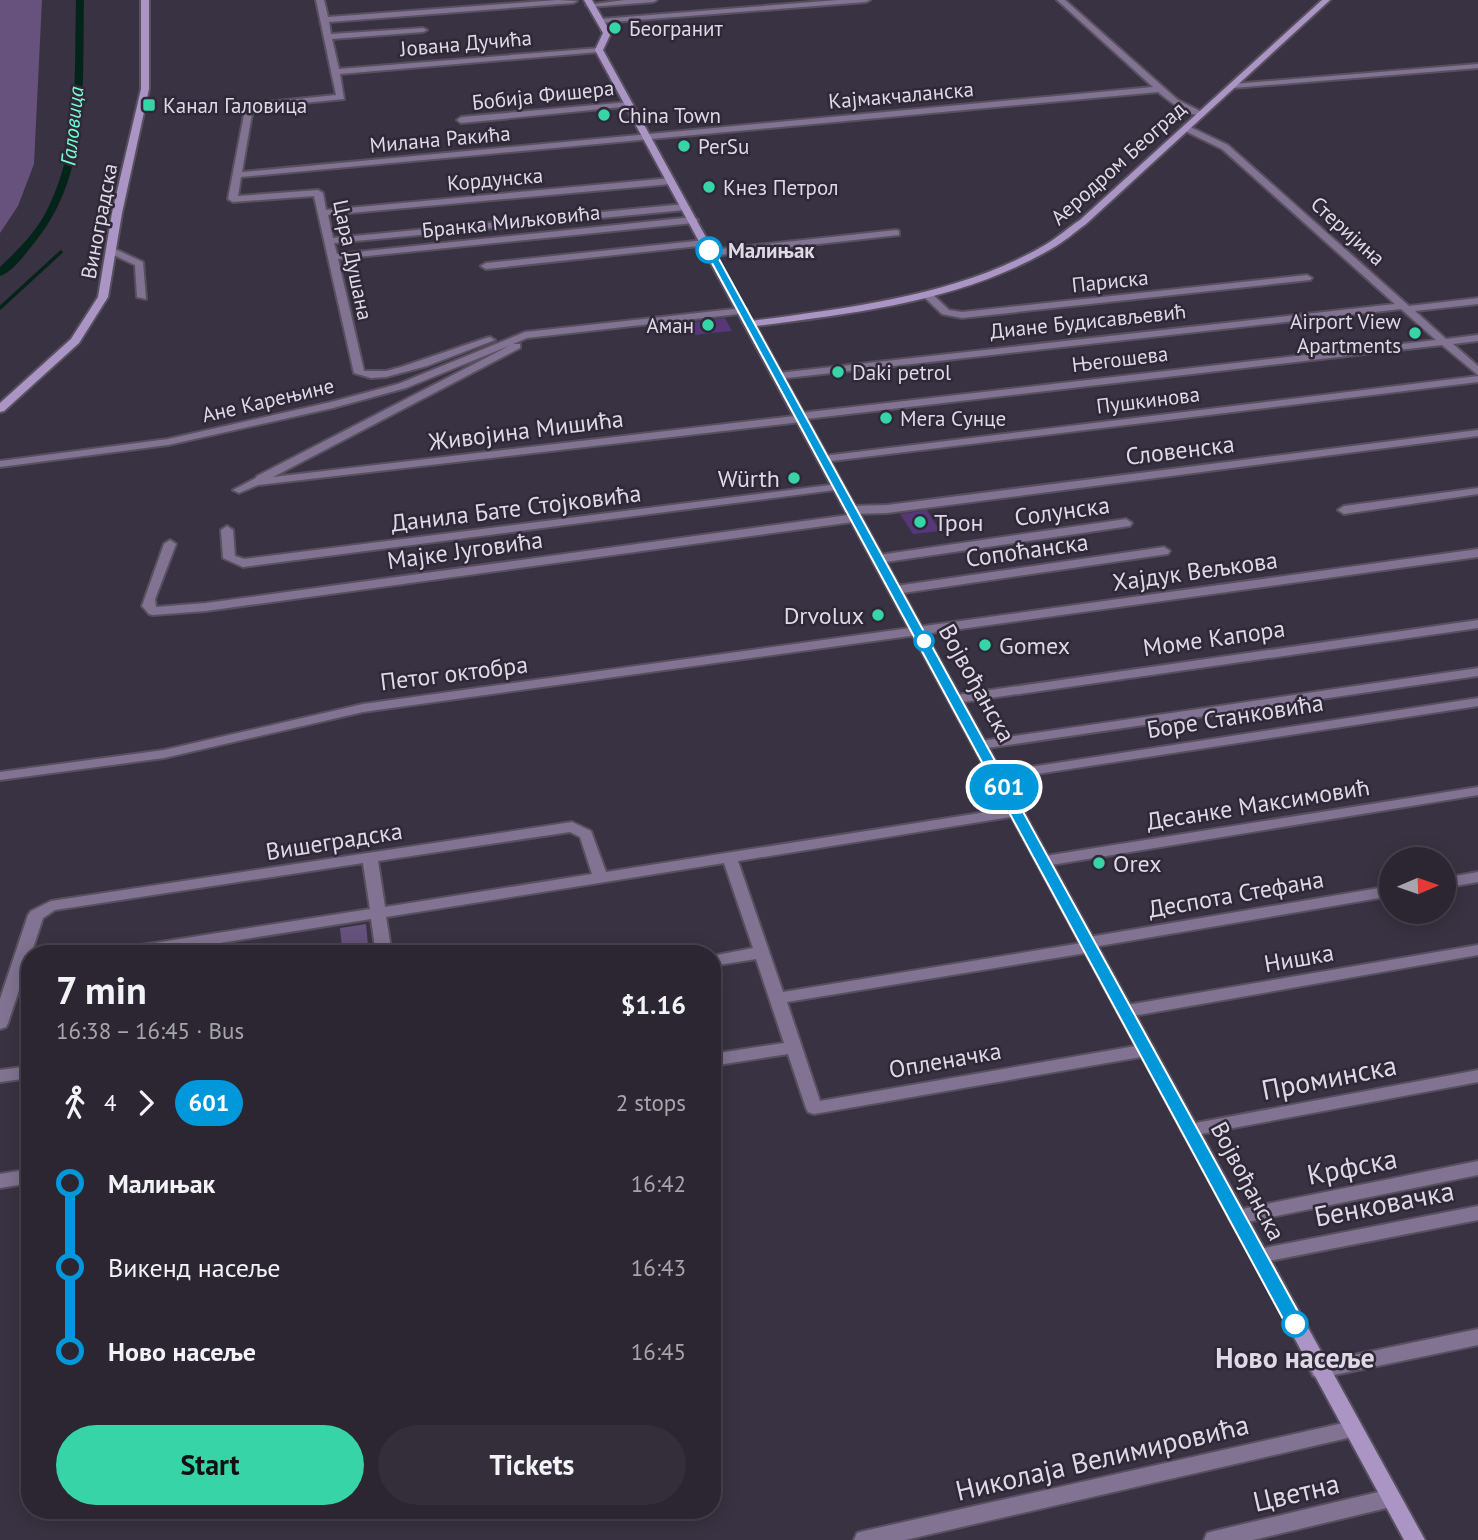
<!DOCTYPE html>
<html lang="en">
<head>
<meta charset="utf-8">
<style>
  :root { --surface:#2b2632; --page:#332e3a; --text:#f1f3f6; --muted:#a6a5ac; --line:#47434d; --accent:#36d4a7 }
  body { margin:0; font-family:"PT Sans",sans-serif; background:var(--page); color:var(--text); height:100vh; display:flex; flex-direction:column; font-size:26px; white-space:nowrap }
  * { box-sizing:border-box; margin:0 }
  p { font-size:23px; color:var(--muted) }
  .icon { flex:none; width:38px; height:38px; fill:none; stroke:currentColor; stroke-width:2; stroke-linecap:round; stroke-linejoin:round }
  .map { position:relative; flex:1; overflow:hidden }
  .drawer { position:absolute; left:21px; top:945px; width:700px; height:574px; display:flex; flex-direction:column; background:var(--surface); border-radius:28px; box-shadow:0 4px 18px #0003,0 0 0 2px var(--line) }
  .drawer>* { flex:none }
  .badge { padding:0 14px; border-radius:23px; font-size:24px; line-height:46px }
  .needle { width:46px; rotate:88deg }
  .controls { position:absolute; left:1379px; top:847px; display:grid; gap:14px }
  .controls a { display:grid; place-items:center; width:77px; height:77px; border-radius:50%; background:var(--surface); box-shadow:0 4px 18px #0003,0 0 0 2px var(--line); font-size:35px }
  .map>.badge { position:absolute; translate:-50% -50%; box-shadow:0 0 0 4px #fff }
  .legs { display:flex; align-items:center; gap:10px; height:77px; padding:0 35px; font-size:23px }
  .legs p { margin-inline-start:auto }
  .head { display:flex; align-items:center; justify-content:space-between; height:119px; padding:0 35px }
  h1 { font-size:38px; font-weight:600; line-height:52px }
  .action { display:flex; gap:14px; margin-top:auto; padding:14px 35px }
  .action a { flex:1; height:80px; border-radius:42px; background:var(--accent); color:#111; font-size:28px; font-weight:600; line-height:80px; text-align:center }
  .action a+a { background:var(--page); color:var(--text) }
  ul { padding:0 35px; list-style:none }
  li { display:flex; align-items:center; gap:24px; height:84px; font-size:26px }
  li i { display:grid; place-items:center; width:10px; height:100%; margin:0 9px; background:currentColor }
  li i::after { content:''; width:18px; height:18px; margin:-9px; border:5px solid; border-radius:50%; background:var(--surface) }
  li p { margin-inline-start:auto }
  li:first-child i { background:linear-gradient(#0000 50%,currentColor 0) }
  li:last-child i { background:linear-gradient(currentColor 50%,#0000 0) }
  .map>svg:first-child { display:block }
  .green { fill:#66527d }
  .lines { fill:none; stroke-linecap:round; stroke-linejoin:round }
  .stream { stroke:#04241a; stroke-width:3.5 }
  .canal { fill:#04241a; fill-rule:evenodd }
  .building { fill:#573777 }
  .street-casing { stroke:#57505f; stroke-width:4 }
  .secondary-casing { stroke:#57505f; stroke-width:4 }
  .street { fill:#817391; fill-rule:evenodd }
  .secondary { fill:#ab95c5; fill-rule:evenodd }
  .line-1 { fill:#0098da; stroke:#fff; stroke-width:2 }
  .poi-dot { fill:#36d4a7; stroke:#2f2838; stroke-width:2.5 }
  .stop-1-dot { fill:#fff; stroke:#0098da; stroke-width:3.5 }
  .labels { text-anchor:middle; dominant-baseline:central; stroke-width:5; stroke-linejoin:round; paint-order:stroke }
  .far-poi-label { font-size:21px; fill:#ded9e4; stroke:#2f2838; text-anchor:start }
  .far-street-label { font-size:21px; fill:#ded9e4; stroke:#2f2838 }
  .far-water-label { font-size:21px; font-style:italic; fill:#74fdcf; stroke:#2f2838 }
  .far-stop-label { font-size:21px; font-weight:bold; fill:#ded9e4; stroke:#2f2838; text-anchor:start }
  .street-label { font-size:24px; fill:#ded9e4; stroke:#2f2838 }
  .poi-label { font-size:24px; fill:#ded9e4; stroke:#2f2838; text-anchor:start }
  .near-street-label { font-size:28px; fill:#ded9e4; stroke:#2f2838 }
  .near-stop-label { font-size:28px; font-weight:bold; fill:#ded9e4; stroke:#2f2838 }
</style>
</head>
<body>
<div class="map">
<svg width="1478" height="1540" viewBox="0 0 1478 1540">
  <rect width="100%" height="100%" fill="#393242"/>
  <path class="green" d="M0 0H42L34 164 18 206 0 233Z
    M366 924 368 945 342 948 340 928Z"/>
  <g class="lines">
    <path class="stream" d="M0 308 61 252"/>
    <path class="canal" d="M76 0H84C82 86 91 178 31 247 23 257 12 272 0 276V267C18 250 37 231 48 208 80 145 74 69 76 0Z"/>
  </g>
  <path class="building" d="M725 318 732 331 693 335 686 323Z
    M927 510 940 531 913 534 900 514Z"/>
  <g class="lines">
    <defs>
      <path id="street" d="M316 0H324L328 17 557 0 577 1 573 3 329 22 331 34 423 28 427 30 423 32 332 39 339 69 599 48 603 50 599 52 340 74 344 99 253 108 242 172 1153 87 1057 0H1065L1178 100 1206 114C1192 120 1169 101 1158 92L241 177 238 196 318 190 323 193 326 210 671 178 675 181 671 184 328 215 333 238 685 204 690 207 685 210 334 243 337 254 693 217 698 220 693 223 338 259 364 371H386L401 367 486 338 490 337 495 340 427 366 386 377 371 378 354 373 314 196 233 202 228 199 246 104 336 95Z
        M625 0H657L653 2 590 7 586 5Z
        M838 0H870L866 2 600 23 596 21 600 19Z
        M1478 64V68L1233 88 1229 86 1233 84Z
        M629 102 633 104 632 106 461 123 457 120 461 117Z
        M1186 125 1228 145 1409 306 1478 298V304L1415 311 1446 339 1478 335V341L1453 344 1478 366V375L1442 345 806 419 801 422 258 485 239 493 233 490 256 478 257 476 511 345 406 388 333 408 168 445 0 467V461L168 439 331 402 398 384 525 332 743 308 747 309V313L527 338 513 344H520V348L273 477 795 416 800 413 1436 340 1401 309 778 379 773 376 778 373 1395 304 1222 149 1183 130V126Z
        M896 230 899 231V235L711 256 706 253 711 250Z
        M705 240 708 241V245L486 269 481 266 486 263Z
        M107 248H113L143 262 146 299 137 297 135 265 107 252Z
        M1307 275 1312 278 1310 280 962 318 942 314 920 293 929 291 949 310 962 312Z
        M1478 376V382L823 462 817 459 823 456Z
        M1478 430V436L887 513 852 514 846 510 852 506 887 505Z
        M838 484 844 487 842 489 243 567 223 558 221 530 227 526 233 530 235 556 244 559Z
        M1478 488V494L1344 514 1338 510 1344 506Z
        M856 514 862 518 860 521 206 611 153 615 149 614 142 606 164 544 170 540 176 544 155 599 156 607 206 603Z
        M1126 519 1132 523 1130 526 879 563 873 559 879 555Z
        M1164 547 1170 551 1168 554 896 594 890 590 896 586Z
        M1478 549V557L363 712 164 758 0 780V772L164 750 363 704Z
        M1478 620V628L956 703 949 699 956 695Z
        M1478 668V676L981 749 974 745 981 741Z
        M1478 698V706L998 780 991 776 998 772Z
        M1478 787V795L1045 866 1038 861 1045 856Z
        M1018 807 1025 812 1023 815 738 861 783 992 1082 943 1084 938 1089 937 1391 886V896L1099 946 1097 951 1092 952 787 1002 820 1101 1147 1044 1153 1046 1155 1050 1153 1054 1147 1056 814 1114 808 1112 806 1108 788 1054 712 1066V1054L784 1043 756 959 712 966V956L753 948 724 863 386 917 392 954H376L371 919 151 954H108L110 950 116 949 370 909 363 863 55 910 43 918 8 1023 6 1027 0 1029V999L28 915 31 911 51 901 572 822 591 831 606 872ZM570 832 580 837 592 874 385 907 378 861Z
        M1478 872V882L1444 888V878Z
        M1478 945V955L1127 1017 1121 1015 1119 1011 1121 1007 1127 1005Z
        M30 1066V1078L0 1082V1070Z
        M1478 1070V1082L1190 1136 1184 1135 1181 1130 1184 1125 1190 1124Z
        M1478 1161V1175L1237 1224 1231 1222 1228 1217 1231 1212 1237 1210Z
        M30 1169V1183L0 1188V1174Z
        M1478 1206V1220L1259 1263 1253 1261 1250 1256 1253 1251 1259 1249Z
        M1478 1329V1345L1320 1378 1313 1376 1310 1370 1313 1364 1320 1362Z
        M1352 1421 1359 1423 1362 1429 1359 1435 1352 1437 905 1540H854L857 1533 864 1531Z
        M1391 1489 1398 1492 1401 1498 1398 1504 1391 1507 1253 1540H1204L1207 1533 1214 1531Z"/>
      <path id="secondary" d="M141 0H149V89L122 213 108 297 79 343 4 411 0 412V403L71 339 98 297 112 213 141 89Z
        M584 0H592L611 33 603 50 752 321C851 307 957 296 1045 245 1057 238 1068 228 1080 220L1322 0H1330L1086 224C1075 232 1064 242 1051 249 962 301 856 313 756 326L1425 1540H1404L595 50 603 33Z"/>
    </defs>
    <use href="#street" class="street-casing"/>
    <use href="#secondary" class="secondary-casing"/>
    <use href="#street" class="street"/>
    <use href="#secondary" class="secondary"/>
  </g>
  <path class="line-1" d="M709 248 714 250 1302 1319 1304 1324 1302 1330H1289L705 250Z"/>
  <g class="poi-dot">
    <circle cx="615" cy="28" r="7"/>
    <rect x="142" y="98" width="14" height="14" rx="3.5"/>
    <circle cx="604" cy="115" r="7"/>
    <circle cx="684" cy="146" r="7"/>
    <circle cx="709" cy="187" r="7"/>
    <circle cx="708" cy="325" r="7"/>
    <circle cx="1415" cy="333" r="7"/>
    <circle cx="838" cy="372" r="7"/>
    <circle cx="886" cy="418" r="7"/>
    <circle cx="794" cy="478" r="7"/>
    <circle cx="920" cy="522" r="7"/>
    <circle cx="878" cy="615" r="7"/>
    <circle cx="985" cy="645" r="7"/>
    <circle cx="1099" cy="863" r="7"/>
  </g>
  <g class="stop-1-dot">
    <circle cx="709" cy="250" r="12"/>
    <circle cx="924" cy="641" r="9"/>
    <circle cx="1295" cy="1324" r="12"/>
  </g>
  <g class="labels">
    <g class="far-poi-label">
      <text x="629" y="28">Београнит</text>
      <text x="163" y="105">Канал Галовица</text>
      <text x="618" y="115">China Town</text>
      <text x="698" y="146">PerSu</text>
      <text x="723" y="187">Кнез Петрол</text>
      <text x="1401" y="321" text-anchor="end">Airport View<tspan x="1401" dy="24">Apartments</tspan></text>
      <text x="694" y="325" text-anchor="end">Аман</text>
      <text x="852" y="372">Daki petrol</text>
      <text x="900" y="418">Мега Сунце</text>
    </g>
    <g class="far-street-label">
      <text transform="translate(466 43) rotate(-5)">Јована Дучића</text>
      <text transform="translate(543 95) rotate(-6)">Бобија Фишера</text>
      <text transform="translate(901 95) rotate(-5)">Кајмакчаланска</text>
      <text transform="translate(440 139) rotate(-5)">Милана Ракића</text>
      <text transform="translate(1118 163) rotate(-42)">Аеродром Београд</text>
      <text transform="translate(495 179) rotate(-5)">Кордунска</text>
      <text transform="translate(99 221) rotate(-79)">Виноградска</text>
      <text transform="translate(511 221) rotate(-6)">Бранка Миљковића</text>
      <text transform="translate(1348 231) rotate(42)">Стеријина</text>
      <text transform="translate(353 260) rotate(78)">Цара Душана</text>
      <text transform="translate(1110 281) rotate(-6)">Париска</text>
      <text transform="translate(1088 321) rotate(-6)">Диане Будисављевић</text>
      <text transform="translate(1120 359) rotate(-7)">Његошева</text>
      <text transform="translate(268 400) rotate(-13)">Ане Карењине</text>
      <text transform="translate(1148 400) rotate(-7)">Пушкинова</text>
    </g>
    <g class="far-water-label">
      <text transform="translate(72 126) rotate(-84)">Галовица</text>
    </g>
    <g class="far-stop-label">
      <text x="728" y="250">Малињак</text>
    </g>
    <g class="street-label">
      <text transform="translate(526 430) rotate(-7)">Живојина Мишића</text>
      <text transform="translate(1180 450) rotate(-7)">Словенска</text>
      <text transform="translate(516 508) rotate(-7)">Данила Бате Стојковића</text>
      <text transform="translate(1062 511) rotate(-8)">Солунска</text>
      <text transform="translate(465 550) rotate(-8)">Мајке Југовића</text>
      <text transform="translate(1027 550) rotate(-8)">Сопоћанска</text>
      <text transform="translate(1195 571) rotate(-8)">Хајдук Вељкова</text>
      <text transform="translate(1214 638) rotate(-8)">Моме Капора</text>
      <text transform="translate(454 673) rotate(-7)">Петог октобра</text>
      <text transform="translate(977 683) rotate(61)">Војвођанска</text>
      <text transform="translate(1235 716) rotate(-9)">Боре Станковића</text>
      <text transform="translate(1258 804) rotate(-9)">Десанке Максимовић</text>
      <text transform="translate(334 841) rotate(-9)">Вишеградска</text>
      <text transform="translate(1236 894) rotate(-10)">Деспота Стефана</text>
      <text transform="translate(1299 958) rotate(-10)">Нишка</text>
      <text transform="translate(945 1060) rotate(-10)">Опленачка</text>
      <text transform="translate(1248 1181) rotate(62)">Војвођанска</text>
    </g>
    <g class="poi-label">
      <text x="780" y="478" text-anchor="end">Würth</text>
      <text x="934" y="522">Трон</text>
      <text x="864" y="615" text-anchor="end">Drvolux</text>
      <text x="999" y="645">Gomex</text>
      <text x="1113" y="863">Orex</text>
    </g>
    <g class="near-street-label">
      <text transform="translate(1329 1077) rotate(-11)">Проминска</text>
      <text transform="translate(1352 1166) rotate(-11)">Крфска</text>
      <text transform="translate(1384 1203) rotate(-11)">Бенковачка</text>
      <text transform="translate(1102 1457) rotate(-13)">Николаја Велимировића</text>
      <text transform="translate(1296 1492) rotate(-13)">Цветна</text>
    </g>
    <g class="near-stop-label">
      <text x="1295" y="1357">Ново насеље</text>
    </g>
  </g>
</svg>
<div class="controls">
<a><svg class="needle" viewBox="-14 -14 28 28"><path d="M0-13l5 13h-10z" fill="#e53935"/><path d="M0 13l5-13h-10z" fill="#a6a5ac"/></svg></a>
</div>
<b class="badge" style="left:1004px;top:787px;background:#0098da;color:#fff">601</b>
<section class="drawer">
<div class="head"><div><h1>7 min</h1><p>16:38 – 16:45 · Bus</p></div><b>$1.16</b></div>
<div class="legs"><svg class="icon" aria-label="walk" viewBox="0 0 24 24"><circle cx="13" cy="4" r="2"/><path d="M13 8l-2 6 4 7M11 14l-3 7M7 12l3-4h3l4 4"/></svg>4<svg class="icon" aria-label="forward" viewBox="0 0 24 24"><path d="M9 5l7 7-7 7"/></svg><b class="badge" style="background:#0098da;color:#fff">601</b><p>2 stops</p></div>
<ul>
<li><i style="color:#0098da"></i><b>Малињак</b><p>16:42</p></li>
<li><i style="color:#0098da"></i><span>Викенд насеље</span><p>16:43</p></li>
<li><i style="color:#0098da"></i><b>Ново насеље</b><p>16:45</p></li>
</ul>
<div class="action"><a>Start</a><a>Tickets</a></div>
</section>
</div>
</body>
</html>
